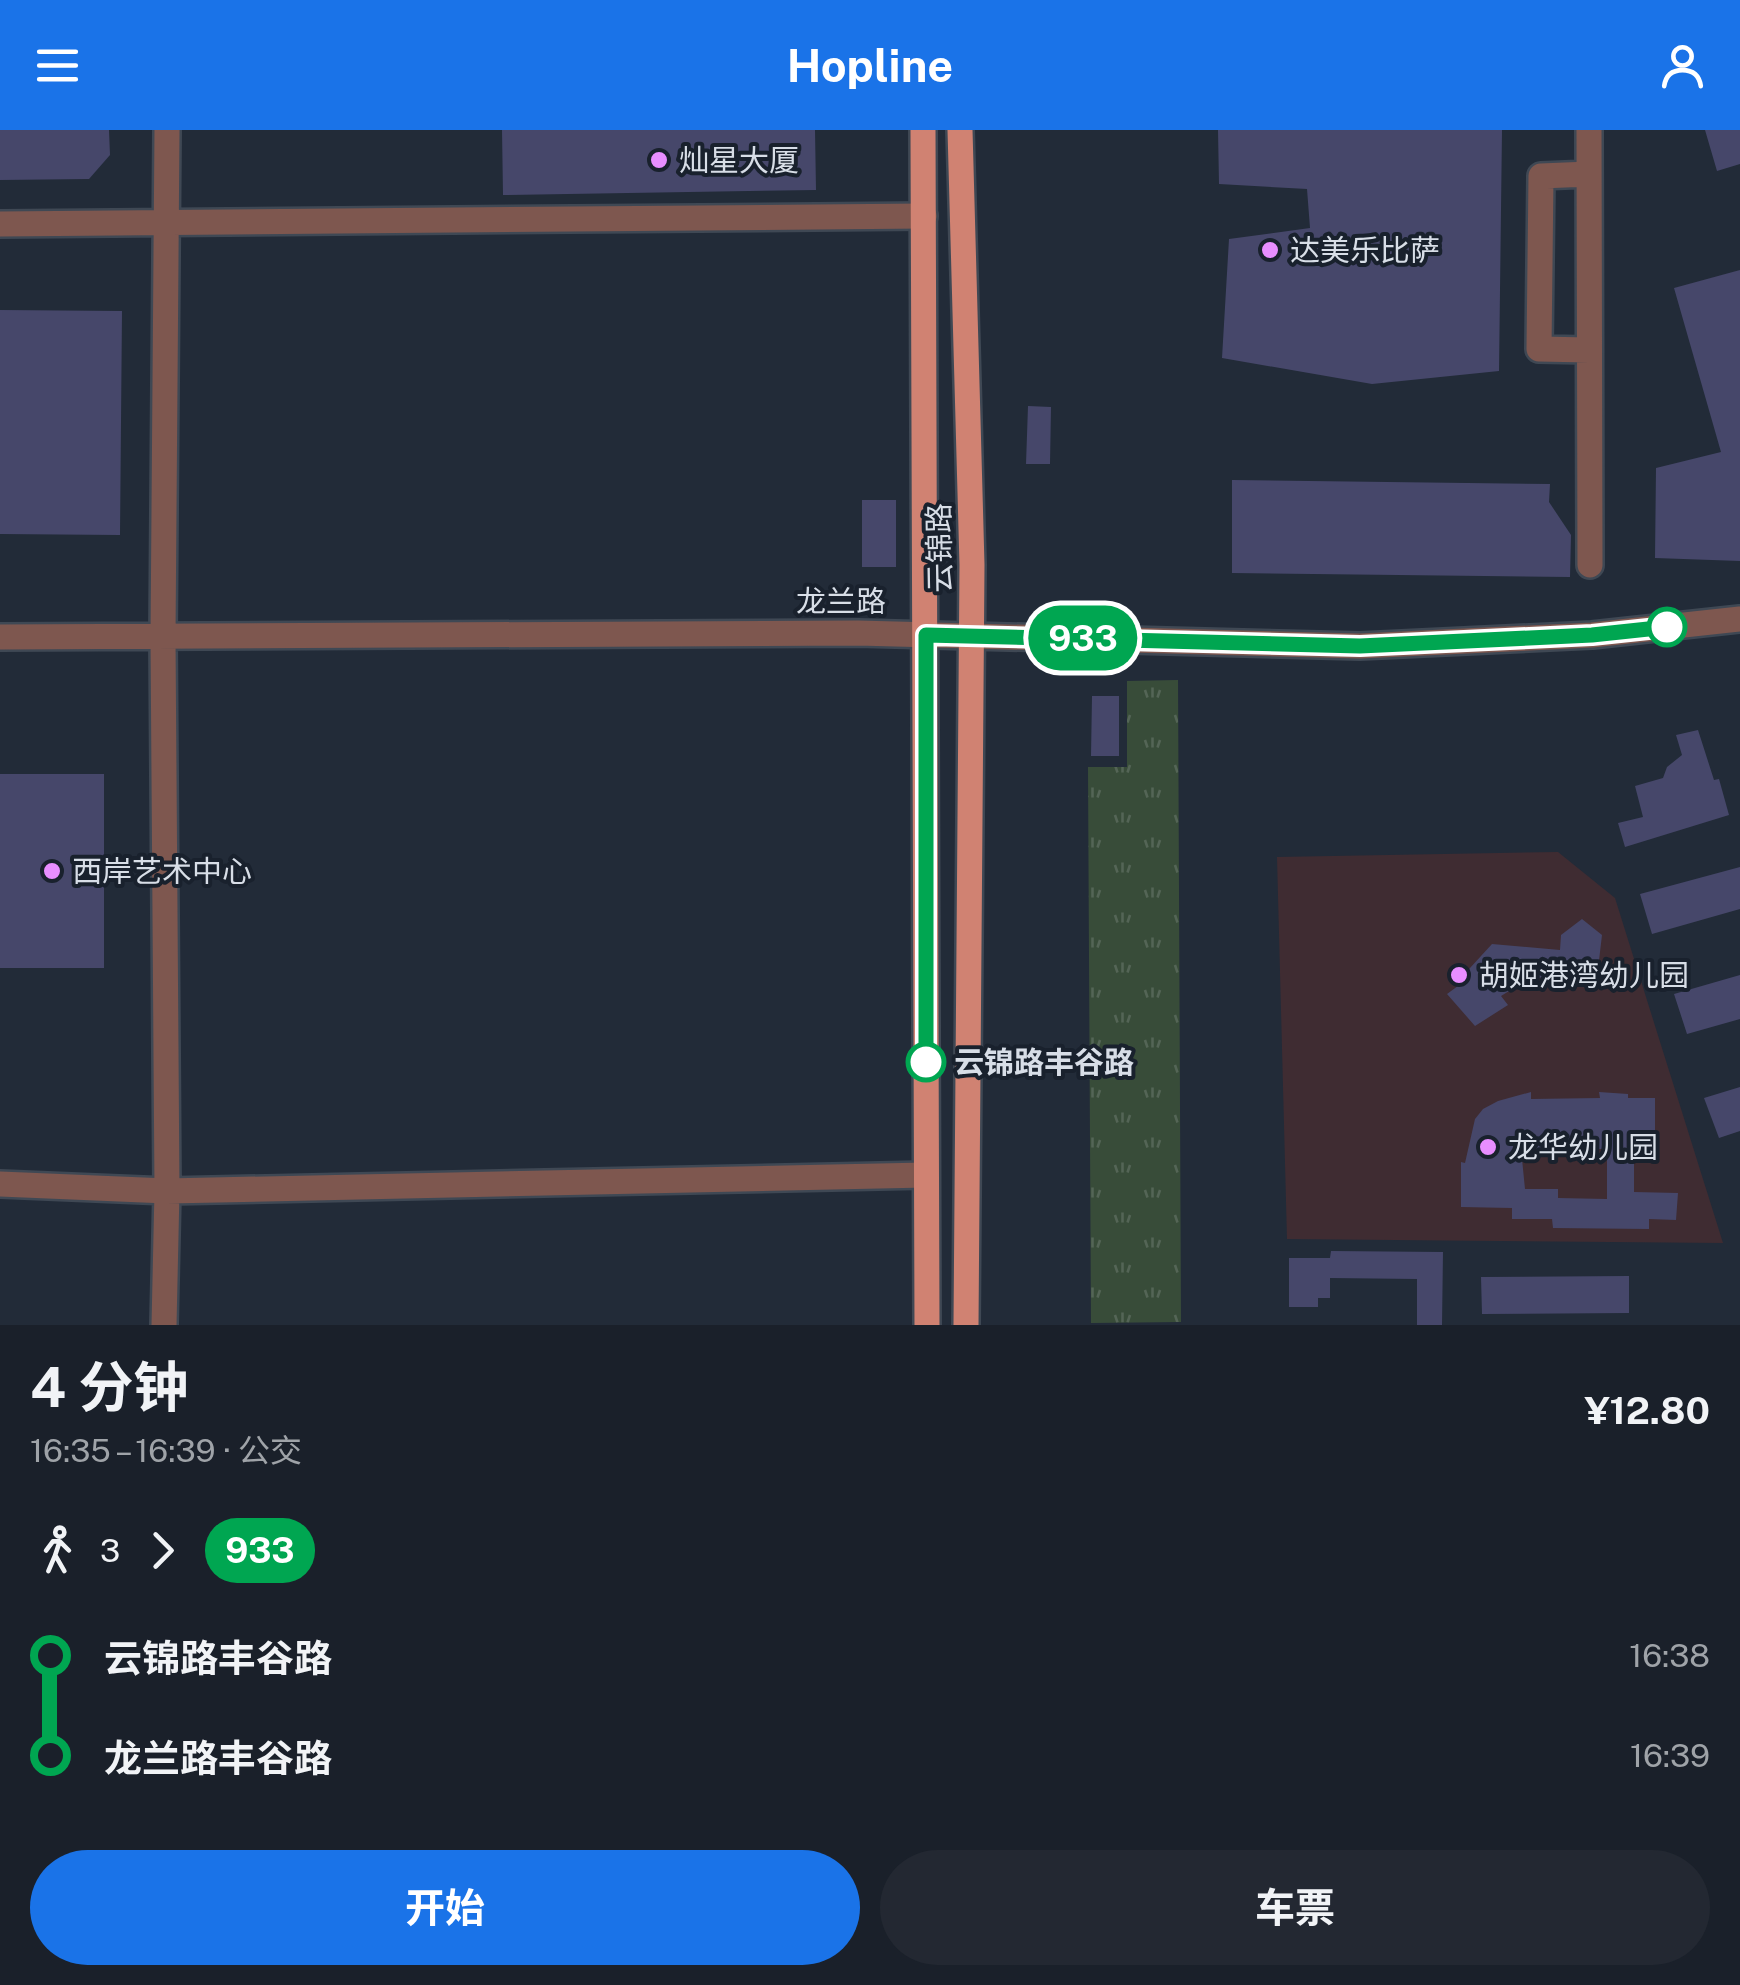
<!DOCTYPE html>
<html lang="zh">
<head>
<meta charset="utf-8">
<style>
  :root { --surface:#1a202a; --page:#232832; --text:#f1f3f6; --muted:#9fa3a8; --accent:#1a73e8 }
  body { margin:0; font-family:"Public Sans","Noto Sans SC",sans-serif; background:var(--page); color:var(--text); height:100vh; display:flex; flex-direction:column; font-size:38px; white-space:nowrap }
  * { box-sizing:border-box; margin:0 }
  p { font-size:32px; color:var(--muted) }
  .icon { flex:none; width:55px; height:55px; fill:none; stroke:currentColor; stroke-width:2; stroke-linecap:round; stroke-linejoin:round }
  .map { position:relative; height:1195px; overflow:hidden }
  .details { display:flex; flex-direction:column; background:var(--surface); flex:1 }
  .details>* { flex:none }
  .badge { padding:0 20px; border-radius:32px; font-size:35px; line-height:65px }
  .map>.badge { position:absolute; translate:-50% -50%; box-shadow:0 0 0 5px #fff }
  .legs { display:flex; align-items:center; gap:15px; height:110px; padding:0 30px; font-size:32px }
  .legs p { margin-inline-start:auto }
  .summary { display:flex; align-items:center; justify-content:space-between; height:170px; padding:0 30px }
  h1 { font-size:55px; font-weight:700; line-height:75px }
  .action { display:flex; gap:20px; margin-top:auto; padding:20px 30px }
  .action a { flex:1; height:115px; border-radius:60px; background:var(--accent); color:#fff; font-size:40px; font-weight:700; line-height:115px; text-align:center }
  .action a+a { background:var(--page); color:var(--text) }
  ul { padding:0 30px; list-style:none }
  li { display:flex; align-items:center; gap:35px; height:100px; font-size:38px }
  li i { display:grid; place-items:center; width:15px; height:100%; margin:0 12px; background:currentColor }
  li i::after { content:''; width:25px; height:25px; margin:-12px; border:8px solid; border-radius:50%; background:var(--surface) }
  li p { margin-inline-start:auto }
  li:first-child i { background:linear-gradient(#0000 50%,currentColor 0) }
  li:last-child i { background:linear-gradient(currentColor 50%,#0000 0) }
  header { display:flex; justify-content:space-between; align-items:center; height:130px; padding:0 30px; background:var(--accent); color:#fff; font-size:45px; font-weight:700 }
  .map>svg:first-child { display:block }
  .education { fill:#3f2c32 }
  .grass { fill:url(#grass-tufts) }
  .building { fill:#46476a; fill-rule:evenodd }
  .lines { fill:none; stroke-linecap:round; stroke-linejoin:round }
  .minor-casing { stroke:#3f4854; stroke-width:30 }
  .major-casing { stroke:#3f4854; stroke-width:30 }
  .minor { stroke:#7e574f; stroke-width:25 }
  .major { stroke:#d08272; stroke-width:25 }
  .line-1-casing { stroke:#fff; stroke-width:22 }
  .line-1 { stroke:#00a651; stroke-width:15 }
  .poi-dot { fill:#e88eff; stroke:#19212d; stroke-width:4 }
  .stop-1-dot { fill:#fff; stroke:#00a651; stroke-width:5 }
  .labels { text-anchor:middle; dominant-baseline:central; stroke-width:8; stroke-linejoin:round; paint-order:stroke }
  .poi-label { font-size:30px; fill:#d8dee7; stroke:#19212d; text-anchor:start }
  .street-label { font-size:30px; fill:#d8dee7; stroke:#19212d }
  .stop-label { font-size:30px; font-weight:bold; fill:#d8dee7; stroke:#19212d; text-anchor:start }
</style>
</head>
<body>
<header><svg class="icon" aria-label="menu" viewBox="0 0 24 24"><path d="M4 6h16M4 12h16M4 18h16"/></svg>Hopline<svg class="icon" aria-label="person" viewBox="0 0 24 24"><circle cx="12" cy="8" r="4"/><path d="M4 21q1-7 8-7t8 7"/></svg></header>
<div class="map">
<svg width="1740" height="1195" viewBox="0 0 1740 1195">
  <defs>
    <pattern id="grass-tufts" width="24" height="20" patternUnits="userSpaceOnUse" patternTransform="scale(2.5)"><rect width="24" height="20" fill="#384c39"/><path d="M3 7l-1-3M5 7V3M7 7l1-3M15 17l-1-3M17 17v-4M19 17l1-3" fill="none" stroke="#546556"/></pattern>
  </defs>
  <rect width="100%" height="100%" fill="#222b38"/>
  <path class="education" d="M1558 722 1615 768 1723 1113 1287 1109 1277 727Z"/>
  <path class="grass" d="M1178 550 1181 1192 1091 1193 1088 637H1127V551Z"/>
  <path class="building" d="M0 0H109L110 25 89 49 0 50Z
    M502 0H815L816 60 503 65Z
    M1218 0H1502L1499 241 1372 254 1222 228 1229 109 1310 98 1307 59 1219 54Z
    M1705 0H1740V34L1717 41Z
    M1740 140V431L1655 428 1656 338 1721 322 1674 158Z
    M0 180 122 181 120 405 0 404Z
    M1028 276 1051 277 1050 334H1026Z
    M1232 350 1550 354 1549 372 1571 405 1570 447 1232 443Z
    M862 370H896V437H862Z
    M1092 566H1119V626H1091Z
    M1698 600 1714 650 1719 649 1729 685 1625 717 1618 693 1643 687 1635 656 1663 648 1667 637 1682 625 1676 605Z
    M0 644H104V838H0Z
    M1740 737V779L1652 804 1640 764Z
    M1582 789 1602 805 1598 839 1549 845 1522 853 1501 866 1508 875 1475 896 1447 864 1462 853 1459 850 1492 814 1560 820 1561 805Z
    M1740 845V889L1687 904 1674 864Z
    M1740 957V1001L1719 1008 1704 968Z
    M1531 962V969L1600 968 1599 962 1628 964V968H1655V1019H1634V1062L1678 1063 1676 1090 1649 1089V1099L1553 1098 1552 1089H1512V1078L1461 1077V1032L1465 1033 1475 989 1483 979 1498 971ZM1521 1019H1607V1069L1558 1068V1059H1525Z
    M1331 1121 1443 1122 1442 1195H1417V1149L1330 1148V1168H1318V1177H1289V1128H1330Z
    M1629 1146V1183L1482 1184 1481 1147Z"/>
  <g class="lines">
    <defs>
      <path id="minor" d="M1589 0 1590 435
        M1589 44 1541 46 1539 219 1589 220
        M0 94 924 86
        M0 507 858 503 1360 516 1592 505 1740 489
        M0 1054 167 1061 926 1045
        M164 1195 167 1061 163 507 167 0"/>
      <path id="major" d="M923 0 927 1195
        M960 0 972 435 966 1195"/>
    </defs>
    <use href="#minor" class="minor-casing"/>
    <use href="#major" class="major-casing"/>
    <use href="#minor" class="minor"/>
    <use href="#major" class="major"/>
  </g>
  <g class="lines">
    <defs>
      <path id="line-1" d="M926 932V505L1360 516 1592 505 1667 497"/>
    </defs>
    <use href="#line-1" class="line-1-casing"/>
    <use href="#line-1" class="line-1"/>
  </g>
  <g class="poi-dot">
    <circle cx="659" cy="30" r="10"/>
    <circle cx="1270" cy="120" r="10"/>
    <circle cx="52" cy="741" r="10"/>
    <circle cx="1459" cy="845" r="10"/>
    <circle cx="1488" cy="1017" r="10"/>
  </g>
  <g class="stop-1-dot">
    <circle cx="1667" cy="497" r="18"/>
    <circle cx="926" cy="932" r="18"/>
  </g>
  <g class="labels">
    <g class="poi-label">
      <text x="679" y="30">灿星大厦</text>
      <text x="1290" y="120">达美乐比萨</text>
      <text x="72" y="741">西岸艺术中心</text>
      <text x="1479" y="845">胡姬港湾幼儿园</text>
      <text x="1508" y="1017">龙华幼儿园</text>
    </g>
    <g class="street-label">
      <text transform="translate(939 418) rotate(-91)">云锦路</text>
      <text x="841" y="471">龙兰路</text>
    </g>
    <g class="stop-label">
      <text x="954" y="932">云锦路丰谷路</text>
    </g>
  </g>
</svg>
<b class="badge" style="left:1083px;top:508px;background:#00a651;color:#fff">933</b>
</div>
<section class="details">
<div class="summary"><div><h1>4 分钟</h1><p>16:35 – 16:39 · 公交</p></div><b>¥12.80</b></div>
<div class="legs"><svg class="icon" aria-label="walk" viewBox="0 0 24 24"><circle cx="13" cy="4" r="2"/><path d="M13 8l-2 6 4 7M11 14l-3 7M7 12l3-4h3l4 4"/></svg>3<svg class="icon" aria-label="forward" viewBox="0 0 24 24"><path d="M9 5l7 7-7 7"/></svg><b class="badge" style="background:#00a651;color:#fff">933</b></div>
<ul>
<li><i style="color:#00a651"></i><b>云锦路丰谷路</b><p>16:38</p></li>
<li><i style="color:#00a651"></i><b>龙兰路丰谷路</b><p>16:39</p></li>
</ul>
<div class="action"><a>开始</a><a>车票</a></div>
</section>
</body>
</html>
